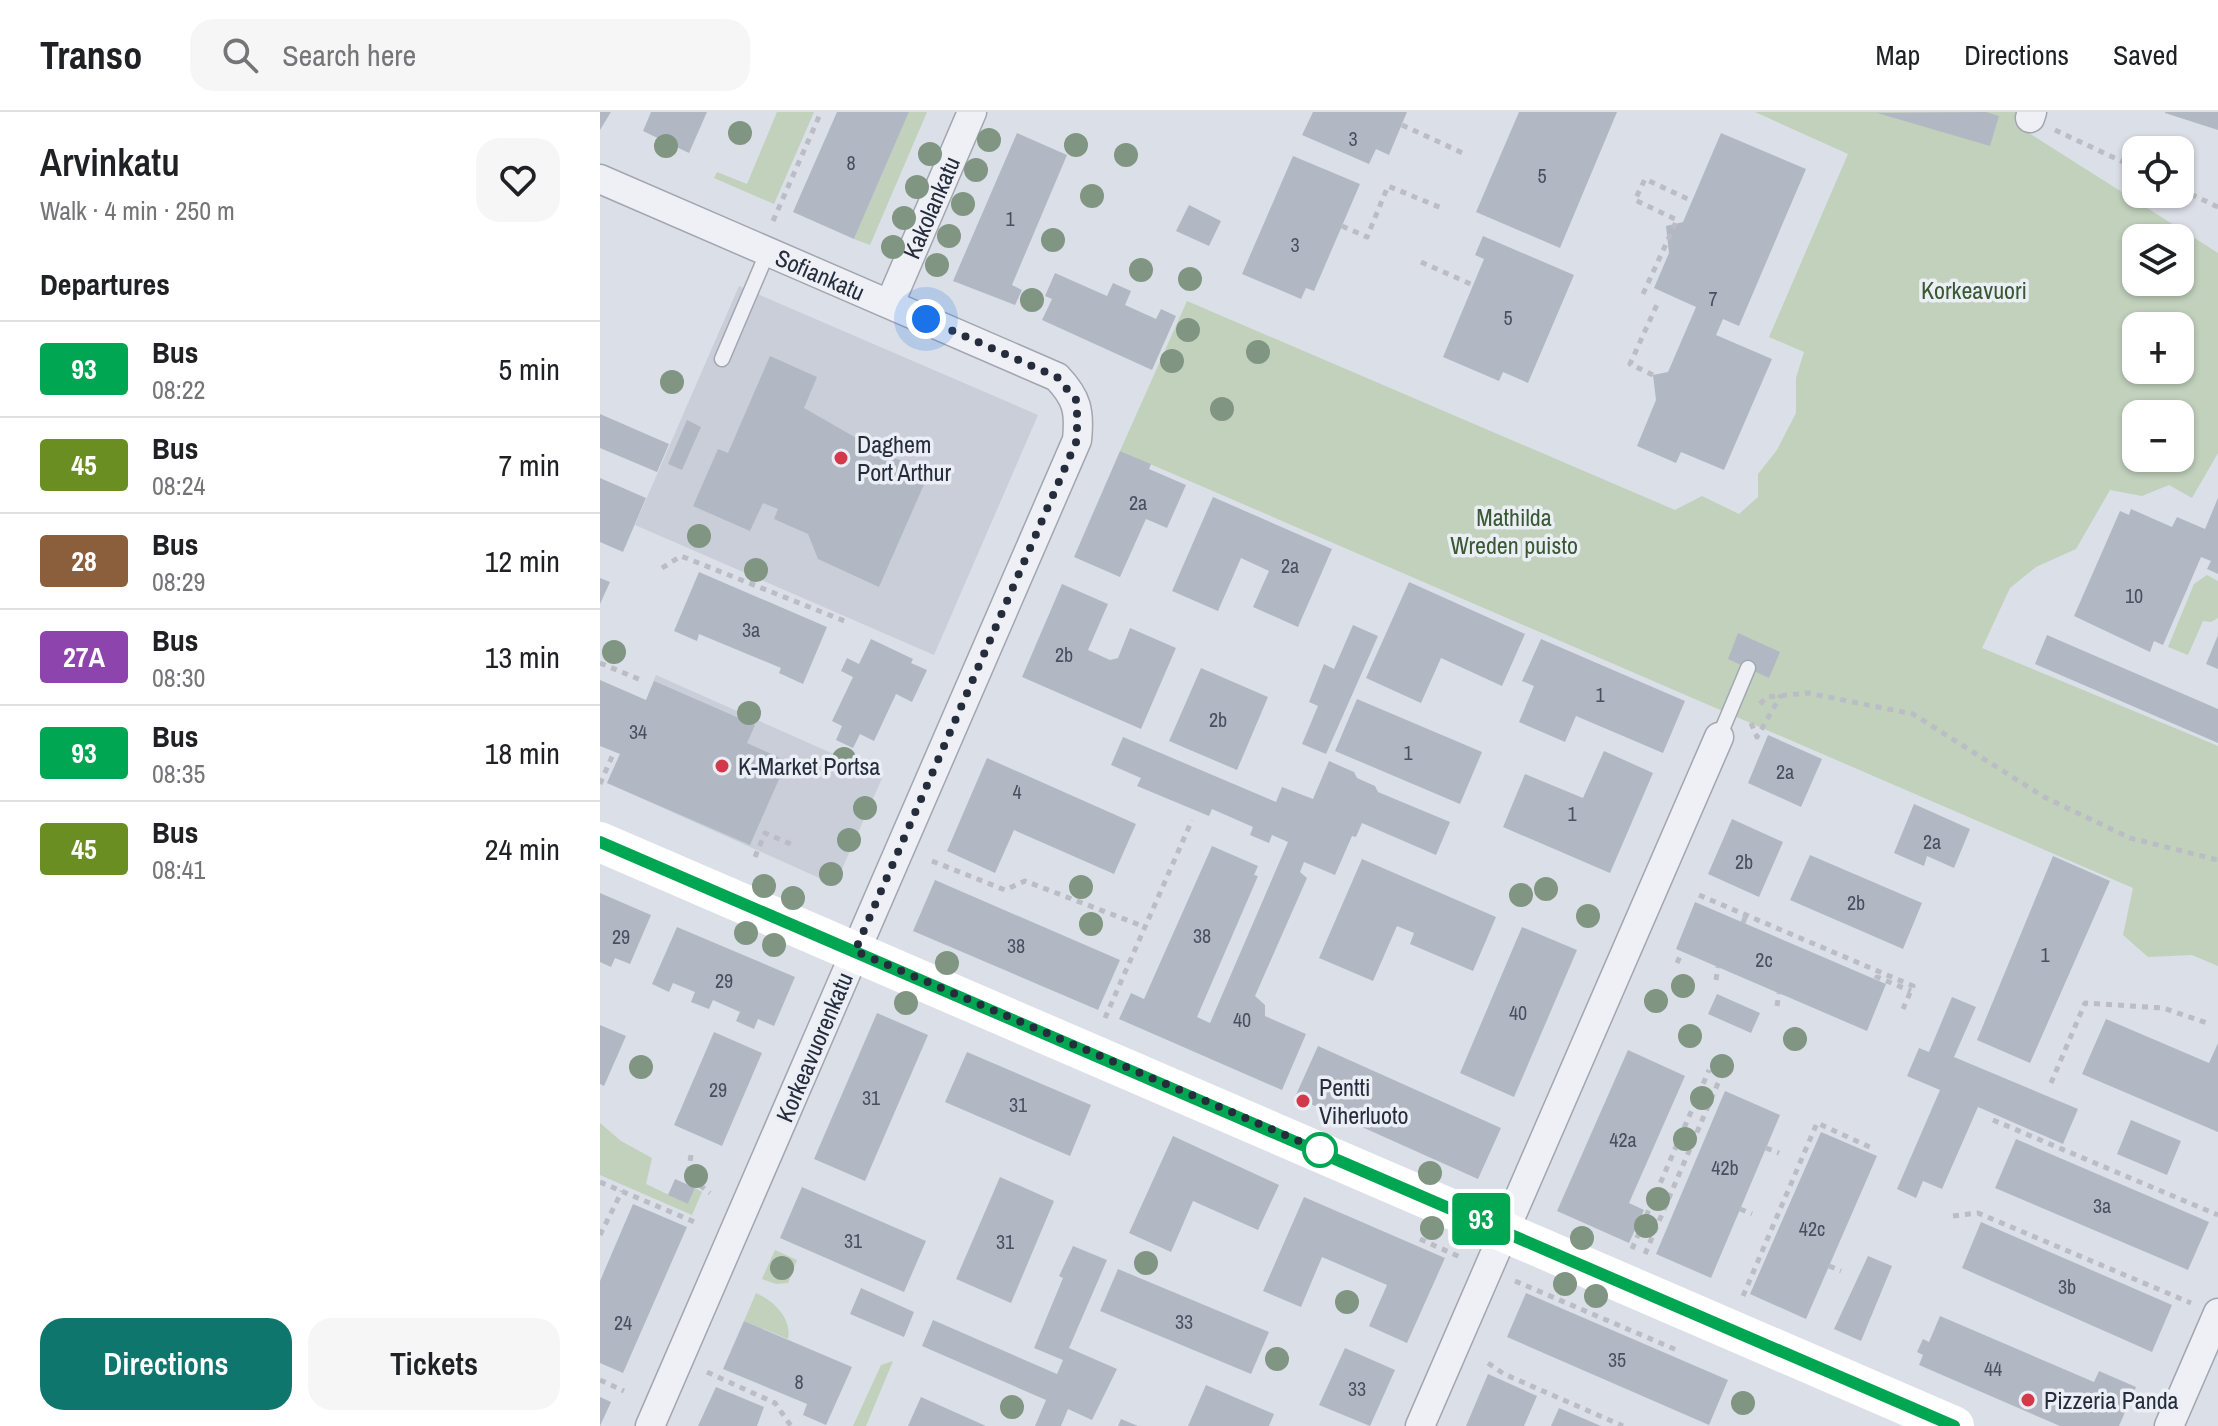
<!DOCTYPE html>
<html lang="en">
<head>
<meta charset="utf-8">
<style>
  :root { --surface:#fff; --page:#f6f6f6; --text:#202124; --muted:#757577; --line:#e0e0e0; --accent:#0f766e }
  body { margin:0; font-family:"Archivo Narrow",sans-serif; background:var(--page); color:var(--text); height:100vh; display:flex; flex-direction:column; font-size:30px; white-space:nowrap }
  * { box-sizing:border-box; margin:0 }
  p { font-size:26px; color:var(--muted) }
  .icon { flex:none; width:44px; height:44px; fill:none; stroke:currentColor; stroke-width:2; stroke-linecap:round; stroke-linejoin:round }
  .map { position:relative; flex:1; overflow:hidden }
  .drawer { display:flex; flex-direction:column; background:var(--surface); width:600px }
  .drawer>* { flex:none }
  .badge { padding:0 16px; border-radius:6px; font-size:28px; line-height:52px }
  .fabs { position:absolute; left:1522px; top:24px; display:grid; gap:16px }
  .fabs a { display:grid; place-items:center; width:72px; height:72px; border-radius:16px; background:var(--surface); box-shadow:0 2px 6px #0004; font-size:40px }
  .you { position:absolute; width:40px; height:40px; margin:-20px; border:6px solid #fff; border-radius:50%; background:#1a73e8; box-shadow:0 0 0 12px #1a73e833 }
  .map>.badge { position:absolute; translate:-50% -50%; box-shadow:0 0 0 4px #fff }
  h2 { padding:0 40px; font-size:30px; line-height:72px }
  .round { display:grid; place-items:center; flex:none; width:84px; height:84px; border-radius:24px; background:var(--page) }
  .head { display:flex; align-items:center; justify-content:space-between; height:136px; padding:0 40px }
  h1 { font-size:38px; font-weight:600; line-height:60px }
  .cta { display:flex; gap:16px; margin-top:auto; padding:16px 40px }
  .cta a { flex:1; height:92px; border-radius:24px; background:var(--accent); color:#fff; font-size:32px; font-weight:600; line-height:92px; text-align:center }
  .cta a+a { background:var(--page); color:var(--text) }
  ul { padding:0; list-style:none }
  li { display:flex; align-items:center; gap:24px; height:96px; padding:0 40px; border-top:2px solid var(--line) }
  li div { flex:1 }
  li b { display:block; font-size:30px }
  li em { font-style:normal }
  li .badge { min-width:88px; font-weight:700; text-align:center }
  header { display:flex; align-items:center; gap:48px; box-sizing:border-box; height:112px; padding:0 40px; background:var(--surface); border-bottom:2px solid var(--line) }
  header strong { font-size:38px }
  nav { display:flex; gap:44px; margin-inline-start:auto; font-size:28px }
  .search { width:560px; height:72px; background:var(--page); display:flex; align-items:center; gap:20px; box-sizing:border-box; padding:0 28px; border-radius:24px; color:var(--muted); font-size:30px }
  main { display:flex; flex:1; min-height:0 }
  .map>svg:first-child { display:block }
  .built { fill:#c9ced9 }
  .green { fill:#c1d1bc; fill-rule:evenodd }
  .building { fill:#b2b8c3 }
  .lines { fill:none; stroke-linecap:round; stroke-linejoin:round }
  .lane-casing { stroke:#a1a6b1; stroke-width:17 }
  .street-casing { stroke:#a1a6b1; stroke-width:31 }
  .path { stroke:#babdc5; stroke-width:5; stroke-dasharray:6 6; stroke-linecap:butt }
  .lane { stroke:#eef0f5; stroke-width:14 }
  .street { stroke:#eef0f5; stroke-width:28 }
  .secondary { stroke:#fff; stroke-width:40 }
  .tree { fill:#819583 }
  .line-casing { stroke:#fff; stroke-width:18 }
  .line { stroke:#00a651; stroke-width:12 }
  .walk { stroke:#252d3d; stroke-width:8; stroke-dasharray:0 14.4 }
  .poi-dot { fill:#d3394a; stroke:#ebeef4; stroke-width:3 }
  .stop-dot { fill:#fff; stroke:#00a651; stroke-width:4 }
  .labels { text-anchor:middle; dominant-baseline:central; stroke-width:7; stroke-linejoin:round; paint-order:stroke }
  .number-label { font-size:20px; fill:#48505e }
  .street-label { font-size:24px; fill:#252d3d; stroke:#ebeef4 }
  .park-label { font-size:24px; fill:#385932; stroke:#ebeef4 }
  .poi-label { font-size:24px; fill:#252d3d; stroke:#ebeef4; text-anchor:start }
</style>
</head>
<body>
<header>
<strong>Transo</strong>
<div class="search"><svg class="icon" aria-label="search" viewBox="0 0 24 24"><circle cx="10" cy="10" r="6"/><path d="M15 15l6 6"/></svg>Search here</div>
<nav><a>Map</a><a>Directions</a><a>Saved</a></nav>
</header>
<main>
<section class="drawer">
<div class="head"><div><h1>Arvinkatu</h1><p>Walk · 4 min · 250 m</p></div><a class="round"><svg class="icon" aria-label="heart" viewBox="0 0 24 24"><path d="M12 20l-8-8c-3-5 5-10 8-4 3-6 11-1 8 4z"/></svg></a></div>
<h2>Departures</h2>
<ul>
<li><span class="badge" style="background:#00a651;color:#fff">93</span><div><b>Bus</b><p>08:22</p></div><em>5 min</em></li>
<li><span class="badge" style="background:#6b8e23;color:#fff">45</span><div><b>Bus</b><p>08:24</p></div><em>7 min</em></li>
<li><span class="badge" style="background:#8b5e3c;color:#fff">28</span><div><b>Bus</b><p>08:29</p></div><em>12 min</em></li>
<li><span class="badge" style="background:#8e44ad;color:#fff">27A</span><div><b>Bus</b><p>08:30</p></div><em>13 min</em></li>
<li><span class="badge" style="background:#00a651;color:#fff">93</span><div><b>Bus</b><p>08:35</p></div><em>18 min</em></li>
<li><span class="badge" style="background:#6b8e23;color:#fff">45</span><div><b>Bus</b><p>08:41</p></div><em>24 min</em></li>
</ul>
<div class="cta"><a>Directions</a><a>Tickets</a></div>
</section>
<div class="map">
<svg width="1618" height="1314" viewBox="0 0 1618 1314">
  <rect width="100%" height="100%" fill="#dbdfe7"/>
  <path class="built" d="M139 174 438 303 334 543 35 413Z
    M56 563 283 664 235 773 7 671 20 642 57 659 82 604 46 588Z"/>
  <path class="green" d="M177 0H214L174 92 114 66 117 60 147 72Z
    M309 0H327L270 133 254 127Z
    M1155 0H1423L1418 14 1618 141V341L1592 386 1569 373 1542 384 1510 378 1476 437 1436 455 1410 476 1382 536 1618 634V854L1592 843 1548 845 1523 823 1533 776 520 339 587 189 1075 398 1102 384 1139 402 1158 385V362L1177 338 1196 301V266L1204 240 1169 225 1248 42ZM1536 126H1580V170H1536ZM1536 214H1580V258H1536ZM1536 302H1580V346H1536Z
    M1607 463 1618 469V506L1611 510 1603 509 1588 543 1568 535 1594 472Z
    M0 1011 21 1029 52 1046 46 1072 88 1092 95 1076 102 1080 92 1103 0 1063Z
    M175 1138 197 1148 188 1171 176 1172 162 1167Z
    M156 1181C174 1189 192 1206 188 1227L144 1209Z
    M293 1249 266 1314H253L281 1253Z"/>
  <path class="building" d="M0 0H11L0 18Z
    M51 0H107L89 41 43 19Z
    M237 0H309L254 127 193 100Z
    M713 0H807L789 43 776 37 769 52 702 23Z
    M919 0H1017L960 136 876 100Z
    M1386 0 1399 4 1390 34 1277 1Z
    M1565 0H1618V18L1565 1Z
    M417 21 467 43 412 173 422 178 415 193 353 169Z
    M1121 21 1206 57 1139 214 1123 207 1116 223 1172 247 1124 358 1081 340 1076 351 1037 334 1056 288 1053 263 1068 260 1096 195 1054 176 1069 141 1066 114 1083 110Z
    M693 44 760 72 714 179 706 176 701 187 642 162Z
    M589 93 621 109 609 134 576 119Z
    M883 124 974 163 928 271 903 260 899 269 843 245 884 147 875 143Z
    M455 161 507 184 513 171 531 179 525 193 556 207 561 197 576 204 552 258 442 208 452 187 445 184Z
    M170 244 217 265 204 296 279 339 329 361 279 475 218 447 208 422 174 407 178 397 163 391 150 419 93 394 118 337 128 341Z
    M0 302 69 332 57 360 0 336Z
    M87 308 101 315 82 358 68 352Z
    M520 339 551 352 549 357 586 373 567 416 546 407 520 465 474 445Z
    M0 366 46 386 23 440 0 430Z
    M613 385 732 437 698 515 653 495 669 459 641 446 618 499 572 479Z
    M1618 386V462L1607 457 1611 449 1601 445 1563 533 1554 529 1550 540 1474 504 1520 399 1529 403 1531 397 1572 415 1577 405 1605 417Z
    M99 460 227 515 203 572 179 561 181 556 99 522 97 529 74 519Z
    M0 466 10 470 0 492Z
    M809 470 925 522 902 574 841 546 821 591 766 566Z
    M462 472 508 492 488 538 510 548 518 546 530 516 576 536 541 617 422 565Z
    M753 513 778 524 726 642 702 632 718 594 709 590 724 552 734 557Z
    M1138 521 1180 540 1169 566 1128 547Z
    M1447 523 1618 597V631L1435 552Z
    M1618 523V557L1606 552Z
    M271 527 313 547 311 551 327 558 312 590 296 582 274 629 260 622 253 636 236 628 242 614 232 609 253 565 241 559 247 546 259 552Z
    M941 527 1085 589 1063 641 976 604 965 630 919 610 934 574 922 569Z
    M601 556 668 585 637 658 569 629Z
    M0 568 46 588 54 569 155 613 147 631 187 649 150 733 7 671 20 642 0 634Z
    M757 587 882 640 860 692 735 639Z
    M1168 623 1222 647 1201 695 1148 671Z
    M523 625 676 690 682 675 713 687 729 649 754 660 757 666 775 674 778 680 850 710 836 743 762 711 756 725 752 724 735 763 704 750 700 760 707 766 655 884 665 893V904L706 922 682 978 519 907 531 881 544 887 612 734 658 754 654 763 658 764 597 905 610 911 688 730 672 723 669 731 650 723 653 715 612 697 609 704 537 674 541 666 511 653Z
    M1004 639 1053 661 1010 761 903 715 925 662 983 686Z
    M387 646 536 712 514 762 414 718 395 761 347 739Z
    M1314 692 1370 717 1354 756 1327 744 1324 754 1294 741Z
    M1132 707 1183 730 1159 785 1108 762Z
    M1210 743 1322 791 1303 837 1190 788Z
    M1453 744 1510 769 1430 951 1377 928Z
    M762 747 896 805 873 859 810 832 814 821 797 814 773 869 719 846Z
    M335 768 520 848 498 898 313 819Z
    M0 781 51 803 30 852 15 846 11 855 0 850Z
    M1095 790 1286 872 1267 919 1076 837Z
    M77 815 195 865 174 914 158 907 154 917 136 909 140 900 113 888 109 897 91 890 95 880 73 871 69 880 52 872Z
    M922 815 977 838 914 985 860 961Z
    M1117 882 1160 901 1151 921 1108 902Z
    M1352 885 1376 895 1354 945 1478 997 1463 1032 1378 995 1342 1077 1323 1069 1316 1086 1297 1077 1340 978 1307 964 1319 936 1329 940Z
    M277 901 328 923 265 1069 214 1047Z
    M1506 907 1609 951 1618 931V1020L1482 962Z
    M0 913 26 924 4 974 0 972Z
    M114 920 162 941 122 1034 74 1013Z
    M718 934 901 1016 878 1067 695 985Z
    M1028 938 1085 964 1029 1091 1044 1098 1029 1131 957 1099Z
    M367 940 491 993 470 1044 345 990Z
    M1125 979 1180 1003 1111 1166 1056 1142Z
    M1531 1008 1581 1029 1567 1063 1517 1042Z
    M1221 1020 1277 1044 1206 1207 1150 1182Z
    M573 1024 679 1073 658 1118 593 1089 571 1140 529 1121Z
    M1416 1027 1609 1110 1588 1158 1395 1076Z
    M400 1065 454 1089 411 1191 356 1167Z
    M75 1067 95 1076 88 1092 68 1083Z
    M202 1075 326 1129 304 1180 180 1126Z
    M704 1085 845 1146 807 1231 769 1214 787 1173 722 1145 701 1195 663 1179Z
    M33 1092 87 1115 23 1261 0 1251V1169Z
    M1381 1110 1572 1193 1552 1240 1362 1156Z
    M473 1134 507 1148 469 1236 517 1257 492 1308 468 1297 461 1314H435L446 1288 322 1234 333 1208 457 1262 463 1248 434 1236 463 1166 459 1164Z
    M1268 1144 1292 1154 1261 1229 1234 1217Z
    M518 1157 669 1220 651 1262 500 1199Z
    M261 1176 314 1200 304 1225 250 1202Z
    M926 1181 1128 1268 1109 1313 907 1225Z
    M1340 1204 1494 1270 1499 1259 1536 1275 1519 1314H1460L1319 1253 1323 1243 1317 1240 1323 1227 1329 1230Z
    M144 1209 252 1255 226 1313 203 1303 207 1292 123 1257Z
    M745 1236 795 1258 770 1314 719 1293Z
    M888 1262 937 1284 924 1314H866Z
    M606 1273 674 1302 669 1314H588Z
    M116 1275 164 1295 157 1314H98Z
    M0 1285 11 1290 0 1314Z
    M321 1285 386 1314H308Z
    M959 1296 1001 1314H951Z
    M521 1307 538 1314H518Z"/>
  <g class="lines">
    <defs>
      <path id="lane" d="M122 247 168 139
        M1119 625 1148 556"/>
      <g id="street">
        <path d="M1430 6 1432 0"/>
        <path id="s1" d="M0 67 457 265C477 286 480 299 477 328L50 1314"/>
        <path id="s2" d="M290 191 372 0"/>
        <path d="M820 1314 1119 625"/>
        <path d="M1569 1314 1618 1201"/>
      </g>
    </defs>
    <use href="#lane" class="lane-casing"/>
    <use href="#street" class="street-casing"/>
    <path class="path" d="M802 13 867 43
      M1455 18 1536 56
      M1580 77 1618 95
      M173 109 221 0
      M742 114 767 125 788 74 844 97
      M821 150 873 173
      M1043 182 1077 108 1035 88 1045 67 1092 89
      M1053 263 1030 252 1059 188
      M62 456 81 444 247 510
      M0 551 41 568
      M1160 592 1167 585 1208 581 1313 602 1444 685 1530 726 1618 748
      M1151 611 1157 625 1181 583
      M0 672 14 640
      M155 745 165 721 193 733
      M332 749 405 778 425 769 545 815
      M1099 783 1313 874 1303 897
      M1143 811 1146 803
      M1077 851 1082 840
      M1276 867 1277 865 1311 879
      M1116 868 1118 855
      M1177 894 1179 881
      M505 906 592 708
      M1451 971 1485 891 1563 896 1610 912
      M1393 1008 1618 1103
      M1166 1036 1179 1041
      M91 1043 88 1064 110 1081
      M0 1070 97 1111
      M1140 1097 1152 1102
      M1353 1104 1378 1101 1591 1191
      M0 1123 22 1079
      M820 1127 862 1146
      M1032 1137 1109 958
      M1045 1142 1127 950
      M1229 1154 1241 1159
      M915 1169 1079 1239
      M1143 1184 1217 1011 1274 1037
      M888 1251 904 1262 1023 1314
      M107 1260 175 1291 191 1314
      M0 1268 24 1279"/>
    <use href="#lane" class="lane"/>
    <use href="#street" class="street"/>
    <path class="secondary" d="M0 730 1354 1314"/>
  </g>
  <g class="tree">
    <circle cx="140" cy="21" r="12"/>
    <circle cx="389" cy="28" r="12"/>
    <circle cx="476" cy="33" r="12"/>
    <circle cx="66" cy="34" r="12"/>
    <circle cx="330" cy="42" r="12"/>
    <circle cx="526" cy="43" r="12"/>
    <circle cx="376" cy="58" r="12"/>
    <circle cx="317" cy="75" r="12"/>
    <circle cx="492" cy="84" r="12"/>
    <circle cx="363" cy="92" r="12"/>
    <circle cx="304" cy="106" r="12"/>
    <circle cx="349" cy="124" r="12"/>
    <circle cx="453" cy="128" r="12"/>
    <circle cx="293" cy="135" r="12"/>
    <circle cx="337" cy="153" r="12"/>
    <circle cx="541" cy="158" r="12"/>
    <circle cx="590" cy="167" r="12"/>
    <circle cx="432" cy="188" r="12"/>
    <circle cx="588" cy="218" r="12"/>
    <circle cx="658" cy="240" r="12"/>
    <circle cx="572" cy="249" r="12"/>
    <circle cx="72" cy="270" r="12"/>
    <circle cx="622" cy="297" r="12"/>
    <circle cx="99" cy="424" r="12"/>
    <circle cx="156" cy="458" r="12"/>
    <circle cx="14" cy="540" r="12"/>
    <circle cx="149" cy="601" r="12"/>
    <circle cx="244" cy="647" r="12"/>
    <circle cx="265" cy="696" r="12"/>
    <circle cx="249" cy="728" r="12"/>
    <circle cx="231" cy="762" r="12"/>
    <circle cx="164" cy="774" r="12"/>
    <circle cx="481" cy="775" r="12"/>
    <circle cx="946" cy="777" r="12"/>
    <circle cx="921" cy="783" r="12"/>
    <circle cx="193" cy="786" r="12"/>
    <circle cx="988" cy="804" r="12"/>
    <circle cx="491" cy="812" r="12"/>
    <circle cx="146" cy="821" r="12"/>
    <circle cx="174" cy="833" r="12"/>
    <circle cx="347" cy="851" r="12"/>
    <circle cx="1083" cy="874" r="12"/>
    <circle cx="1056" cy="889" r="12"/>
    <circle cx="306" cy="891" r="12"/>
    <circle cx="1090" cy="924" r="12"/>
    <circle cx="1195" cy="927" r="12"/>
    <circle cx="1122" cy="954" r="12"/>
    <circle cx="41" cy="955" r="12"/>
    <circle cx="1102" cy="986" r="12"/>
    <circle cx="1085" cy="1027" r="12"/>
    <circle cx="830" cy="1061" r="12"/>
    <circle cx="96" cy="1064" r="12"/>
    <circle cx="1058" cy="1087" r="12"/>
    <circle cx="1046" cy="1114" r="12"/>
    <circle cx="832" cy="1116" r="12"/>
    <circle cx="982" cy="1126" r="12"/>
    <circle cx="546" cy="1151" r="12"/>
    <circle cx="182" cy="1156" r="12"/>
    <circle cx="965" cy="1172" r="12"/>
    <circle cx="996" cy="1184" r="12"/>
    <circle cx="747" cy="1190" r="12"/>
    <circle cx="677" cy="1247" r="12"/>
    <circle cx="1143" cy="1291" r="12"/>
    <circle cx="412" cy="1295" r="12"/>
  </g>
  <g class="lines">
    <defs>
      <path id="line" d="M0 730 1354 1314"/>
    </defs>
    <use href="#line" class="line-casing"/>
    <use href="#line" class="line"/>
    <path class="walk" d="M326 207 457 265 477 289V328L255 839 720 1038"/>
  </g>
  <g class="poi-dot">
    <circle cx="241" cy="346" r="8"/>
    <circle cx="122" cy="654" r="8"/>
    <circle cx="703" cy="989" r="8"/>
    <circle cx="1428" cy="1288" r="8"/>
  </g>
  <circle class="stop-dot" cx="720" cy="1038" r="16"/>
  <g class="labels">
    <g class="number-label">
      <text x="753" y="26">3</text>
      <text x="251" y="50">8</text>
      <text x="942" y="63">5</text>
      <text x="410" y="106">1</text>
      <text x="695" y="132">3</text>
      <text x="1113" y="186">7</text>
      <text x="908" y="205">5</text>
      <text x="538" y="390">2a</text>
      <text x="690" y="453">2a</text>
      <text x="1534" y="483">10</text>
      <text x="151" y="517">3a</text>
      <text x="464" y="542">2b</text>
      <text x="1000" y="582">1</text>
      <text x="618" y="607">2b</text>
      <text x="38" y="619">34</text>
      <text x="808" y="640">1</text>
      <text x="1185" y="659">2a</text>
      <text x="417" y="679">4</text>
      <text x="972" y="701">1</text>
      <text x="1332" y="729">2a</text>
      <text x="1144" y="749">2b</text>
      <text x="1256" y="790">2b</text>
      <text x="602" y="823">38</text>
      <text x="21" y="824">29</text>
      <text x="416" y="833">38</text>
      <text x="1445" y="842">1</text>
      <text x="1164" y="847">2c</text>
      <text x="124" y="868">29</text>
      <text x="918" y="900">40</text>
      <text x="642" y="907">40</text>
      <text x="118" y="977">29</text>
      <text x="271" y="985">31</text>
      <text x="418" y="992">31</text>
      <text x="1023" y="1027">42a</text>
      <text x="1125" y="1055">42b</text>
      <text x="1502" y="1093">3a</text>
      <text x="1212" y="1116">42c</text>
      <text x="253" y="1128">31</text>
      <text x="405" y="1129">31</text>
      <text x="1467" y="1174">3b</text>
      <text x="584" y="1209">33</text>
      <text x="23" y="1210">24</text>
      <text x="1017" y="1247">35</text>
      <text x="1393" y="1256">44</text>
      <text x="199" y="1269">8</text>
      <text x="757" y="1276">33</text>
    </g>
    <g class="street-label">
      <text stroke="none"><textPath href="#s2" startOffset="104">Kakolankatu</textPath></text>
      <text stroke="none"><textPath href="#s1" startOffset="240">Sofiankatu</textPath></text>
      <text transform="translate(214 935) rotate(-67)">Korkeavuorenkatu</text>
    </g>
    <g class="park-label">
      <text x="1374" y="178">Korkeavuori</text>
      <text x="914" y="405">Mathilda<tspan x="914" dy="28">Wreden puisto</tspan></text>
    </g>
    <g class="poi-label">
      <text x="257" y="332">Daghem<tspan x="257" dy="28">Port Arthur</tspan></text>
      <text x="138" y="654">K-Market Portsa</text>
      <text x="719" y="975">Pentti<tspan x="719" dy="28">Viherluoto</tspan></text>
      <text x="1444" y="1288">Pizzeria Panda</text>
    </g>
  </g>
</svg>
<div class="fabs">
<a><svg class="icon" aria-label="locate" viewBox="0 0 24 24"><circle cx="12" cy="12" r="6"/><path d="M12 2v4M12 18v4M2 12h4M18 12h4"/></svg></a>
<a><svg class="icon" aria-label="layers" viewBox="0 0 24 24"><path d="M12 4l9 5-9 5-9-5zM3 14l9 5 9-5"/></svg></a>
<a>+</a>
<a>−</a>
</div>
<div class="you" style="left:326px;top:207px"></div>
<b class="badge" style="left:881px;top:1107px;background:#00a651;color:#fff">93</b>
</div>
</main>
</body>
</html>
